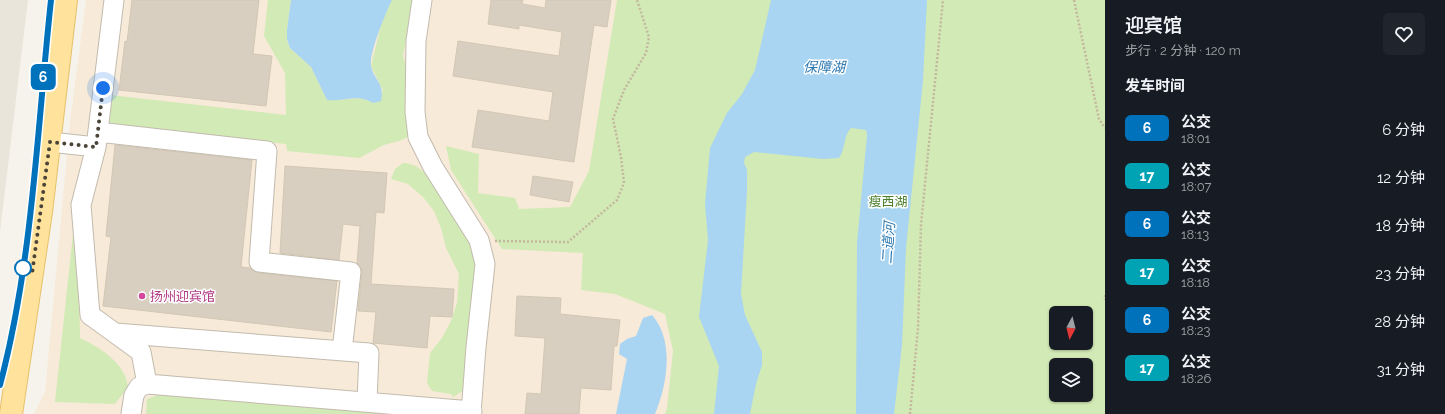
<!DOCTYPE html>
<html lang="zh">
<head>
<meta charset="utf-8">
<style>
  :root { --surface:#171b24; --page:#20242c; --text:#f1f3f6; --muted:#9ea1a6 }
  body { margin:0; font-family:Raleway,"Noto Sans SC",sans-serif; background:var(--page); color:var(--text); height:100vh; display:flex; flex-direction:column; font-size:15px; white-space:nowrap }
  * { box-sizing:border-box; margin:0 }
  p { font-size:13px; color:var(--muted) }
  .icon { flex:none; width:22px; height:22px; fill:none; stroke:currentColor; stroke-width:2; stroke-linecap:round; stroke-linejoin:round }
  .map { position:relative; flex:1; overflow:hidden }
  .drawer { display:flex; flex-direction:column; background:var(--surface); width:340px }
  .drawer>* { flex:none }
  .badge { padding:0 8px; border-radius:6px; font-size:14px; line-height:26px }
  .needle { width:26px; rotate:187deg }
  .controls { position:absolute; left:1049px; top:306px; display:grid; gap:8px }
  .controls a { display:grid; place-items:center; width:44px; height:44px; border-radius:6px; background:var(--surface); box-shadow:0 1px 3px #0004; font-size:20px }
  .you { position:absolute; width:20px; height:20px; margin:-10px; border:3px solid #fff; border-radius:50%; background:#1a73e8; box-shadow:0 0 0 6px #1a73e833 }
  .map>.badge { position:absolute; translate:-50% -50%; box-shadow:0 0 0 2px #fff }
  h2 { padding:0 20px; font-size:15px; line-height:36px }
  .round { display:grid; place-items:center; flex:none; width:42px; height:42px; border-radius:6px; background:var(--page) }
  .head { display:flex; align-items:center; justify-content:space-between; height:68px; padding:0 20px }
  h1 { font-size:19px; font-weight:600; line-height:30px }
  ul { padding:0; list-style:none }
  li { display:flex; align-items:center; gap:12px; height:48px; padding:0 20px }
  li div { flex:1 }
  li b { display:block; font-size:15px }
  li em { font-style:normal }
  li .badge { min-width:44px; font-weight:700; text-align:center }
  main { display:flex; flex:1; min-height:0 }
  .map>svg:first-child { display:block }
  .residential { fill:#eae5da }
  .commercial { fill:#f7ead8 }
  .green { fill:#d2eab5; fill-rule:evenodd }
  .water { fill:#a9d4f2 }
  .building { fill:#d8cfc1; stroke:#d3c7b4 }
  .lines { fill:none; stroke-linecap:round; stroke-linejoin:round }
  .minor-casing { stroke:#c2bbae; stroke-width:21 }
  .major-casing { stroke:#e6c16a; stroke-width:24 }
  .path { stroke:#c4b79f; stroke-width:2.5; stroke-dasharray:2 2; stroke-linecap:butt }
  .minor { stroke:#fff; stroke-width:19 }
  .major { stroke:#ffe39c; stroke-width:22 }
  .line-casing { stroke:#fff; stroke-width:9 }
  .line { stroke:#0072bc; stroke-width:6 }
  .walk { stroke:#4b4439; stroke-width:4; stroke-dasharray:0 7.2 }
  .stop-dot { fill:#fff; stroke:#0072bc; stroke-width:2 }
  .hotel-dot { fill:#d1479c; stroke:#fff; stroke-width:1.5 }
  .labels { text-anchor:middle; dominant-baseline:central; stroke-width:3; stroke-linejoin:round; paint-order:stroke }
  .park-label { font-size:13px; fill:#4a7f2a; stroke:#fff }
  .hotel-label { font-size:13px; fill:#b23c85; stroke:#fff; text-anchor:start }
  .water-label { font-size:14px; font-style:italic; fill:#2e7ab2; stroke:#fff }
</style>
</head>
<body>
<main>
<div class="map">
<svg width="1105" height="414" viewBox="0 0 1105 414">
  <rect width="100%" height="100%" fill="#f6f3ec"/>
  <path class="residential" d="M0 0H28L0 232Z"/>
  <path class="commercial" d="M86 0H742L681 414H34L45 392 70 122Z"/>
  <path class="green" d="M268 0H291L287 30V40L290 48 311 67 327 99C345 102 356 93 373 103L383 91 371 66 383 17 392 0H413L403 56 406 66 408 86 405 115 409 136 402 140 384 145 359 158 287 151 286 144 108 125 110 95 286 115 285 73 264 36Z
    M617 0H1105V414H665L667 408 673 351 665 314 615 294 581 290 583 253 502 249 451 170 446 146 479 154 478 193 515 198 519 209 570 207 589 171ZM1056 313H1086V343H1056ZM1056 365H1086V395H1056Z
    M403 163C422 164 429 178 439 192 451 211 466 231 473 253 482 278 467 323 466 350 465 363 466 377 465 390L453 397 451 394 432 391 427 383 430 353 442 338 451 321 457 303 459 274 446 248 441 228 434 211 423 197 408 184 391 179 395 169Z
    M73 234 78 241 80 338C100 347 126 364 128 387L115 404 55 402Z
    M164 393 396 414H146L147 399Z"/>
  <path class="water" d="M291 0H392C386 12 369 53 371 66 374 81 385 82 381 101L373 103C356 93 345 102 327 100L311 67 290 48 287 39V30Z
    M771 0H927L923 80 906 248 902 345 894 414H856L857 243 867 135 866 130 851 128C843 136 846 148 839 158L823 159 754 152 745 157 744 163 747 170V191L741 294 745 315 762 352V365L756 384 750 414H714L719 366 699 317 708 240 705 204 710 148 727 113 742 94 755 70Z
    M652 315C675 341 667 385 655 414H616L627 359 619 354 620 344 627 339 636 336 643 318Z"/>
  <path class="building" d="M132 0H259L253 54 272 56 266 106 119 90 125 41 127 42Z
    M491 0H523L522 4 545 8 546 0H611L607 27 594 25 574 162 472 147 478 110 549 121 553 92 453 76 458 41 559 56 562 32 519 25V29L488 24Z
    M115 145 252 160 241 267 250 268 258 273 337 281 331 332 103 306 111 237 106 236Z
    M285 166 387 173 384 213 376 212 371 284 454 289 452 317 430 316 427 348 373 343 376 312 358 311 362 273 361 267 357 263 360 226 343 224 339 260 280 253Z
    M533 176 573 182 569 202 530 195Z
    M517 296 561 298 560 314 620 320 617 346H614L611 390 581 388 579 414H525L527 393 541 394 545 338 515 336Z"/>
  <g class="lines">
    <defs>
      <path id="minor" d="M422 0 416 41 415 112 418 137 433 167 479 240 485 264 476 347 471 414
        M98 132 267 151 259 262 351 272 342 351
        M50 142 96 147 114 0
        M96 147 81 205 90 315 141 352 147 384
        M115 333 369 353 367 402
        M131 414 134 395 139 387 147 384 472 411"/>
      <path id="major" d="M11 414 41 212 66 0"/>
    </defs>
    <use href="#minor" class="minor-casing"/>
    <use href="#major" class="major-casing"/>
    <path class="path" d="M1074 0 1099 119 1105 128
      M495 241 568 242 617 200 624 183 621 157 613 119 624 90 646 53 649 37 637 0
      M1105 295V300
      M910 414 918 328 921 225 943 0"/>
    <use href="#minor" class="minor"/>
    <use href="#major" class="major"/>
  </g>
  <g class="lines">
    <defs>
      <path id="line" d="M0 385C33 260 37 129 51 0"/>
    </defs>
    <use href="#line" class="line-casing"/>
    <use href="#line" class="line"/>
    <path class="walk" d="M23 268 32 274 50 142 96 147 103 88"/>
  </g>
  <circle class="stop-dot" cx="23" cy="268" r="8"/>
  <circle class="hotel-dot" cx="142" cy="296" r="4"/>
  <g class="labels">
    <g class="park-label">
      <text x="888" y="201">瘦西湖</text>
    </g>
    <g class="hotel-label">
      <text x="150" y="296">扬州迎宾馆</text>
    </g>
    <g class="water-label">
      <text x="824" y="67">保障湖</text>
      <text transform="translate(888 243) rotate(-86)">二道河</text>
    </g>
  </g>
</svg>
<div class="controls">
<a><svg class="needle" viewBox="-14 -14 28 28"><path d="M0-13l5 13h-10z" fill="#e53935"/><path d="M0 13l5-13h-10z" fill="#9ea1a6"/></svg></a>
<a><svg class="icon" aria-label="layers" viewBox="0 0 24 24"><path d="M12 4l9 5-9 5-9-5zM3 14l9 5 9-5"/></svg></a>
</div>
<div class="you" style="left:103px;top:88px"></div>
<b class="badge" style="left:43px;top:77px;background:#0072bc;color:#fff">6</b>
</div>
<section class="drawer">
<div class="head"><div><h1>迎宾馆</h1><p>步行 · 2 分钟 · 120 m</p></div><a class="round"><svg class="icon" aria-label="heart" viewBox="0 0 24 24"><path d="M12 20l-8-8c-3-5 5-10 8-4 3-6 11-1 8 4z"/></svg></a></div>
<h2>发车时间</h2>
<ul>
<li><span class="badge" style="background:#0072bc;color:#fff">6</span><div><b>公交</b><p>18:01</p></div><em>6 分钟</em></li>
<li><span class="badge" style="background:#00a3b4;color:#fff">17</span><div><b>公交</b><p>18:07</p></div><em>12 分钟</em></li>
<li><span class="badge" style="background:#0072bc;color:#fff">6</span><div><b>公交</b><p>18:13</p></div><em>18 分钟</em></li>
<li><span class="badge" style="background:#00a3b4;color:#fff">17</span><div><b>公交</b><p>18:18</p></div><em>23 分钟</em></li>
<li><span class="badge" style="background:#0072bc;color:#fff">6</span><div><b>公交</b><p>18:23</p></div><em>28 分钟</em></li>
<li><span class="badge" style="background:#00a3b4;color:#fff">17</span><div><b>公交</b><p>18:26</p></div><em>31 分钟</em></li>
</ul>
</section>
</main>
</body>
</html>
